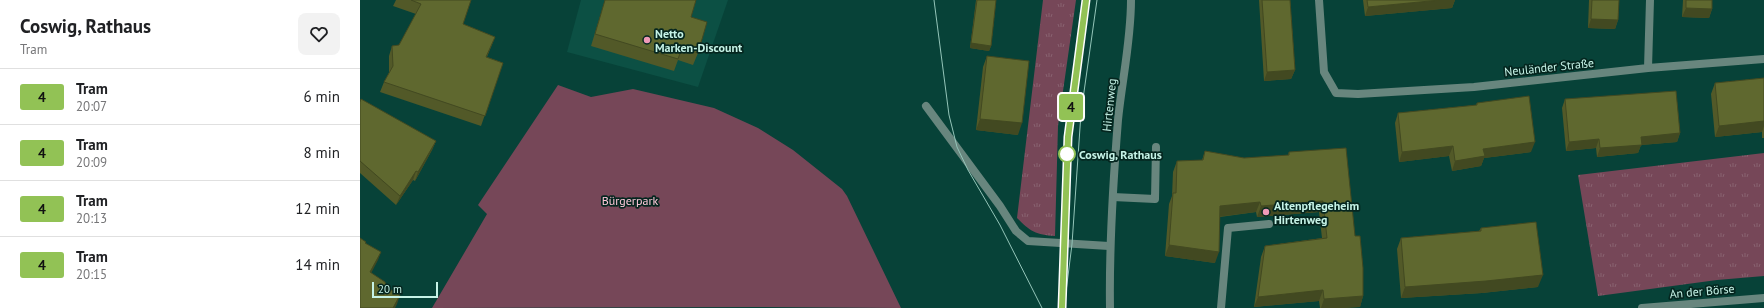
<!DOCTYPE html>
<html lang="en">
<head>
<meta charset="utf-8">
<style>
  :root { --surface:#fff; --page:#f2f2f2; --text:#202124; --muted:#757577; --line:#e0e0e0 }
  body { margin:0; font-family:"PT Sans",sans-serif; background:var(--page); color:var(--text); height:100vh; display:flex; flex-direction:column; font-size:15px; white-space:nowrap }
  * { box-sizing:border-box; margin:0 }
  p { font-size:13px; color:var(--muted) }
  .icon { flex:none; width:22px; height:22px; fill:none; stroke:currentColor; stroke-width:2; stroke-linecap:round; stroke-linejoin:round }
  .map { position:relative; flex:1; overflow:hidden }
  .side { display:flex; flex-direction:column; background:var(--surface); width:360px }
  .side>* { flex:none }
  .badge { padding:0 8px; border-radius:3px; font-size:14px; line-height:26px }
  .scale { position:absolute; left:12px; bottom:10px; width:66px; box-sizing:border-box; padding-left:4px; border:2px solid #c6f3e7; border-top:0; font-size:11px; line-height:14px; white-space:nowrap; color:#c6f3e7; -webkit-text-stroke:3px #05261f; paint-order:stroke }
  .map>.badge { position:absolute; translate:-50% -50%; box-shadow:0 0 0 2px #fff }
  .round { display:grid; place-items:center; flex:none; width:42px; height:42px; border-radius:8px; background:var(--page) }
  .overview { display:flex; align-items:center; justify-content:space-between; height:68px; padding:0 20px }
  h1 { font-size:19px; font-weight:800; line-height:30px }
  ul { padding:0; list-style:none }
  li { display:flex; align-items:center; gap:12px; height:56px; padding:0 20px; border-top:1px solid var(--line) }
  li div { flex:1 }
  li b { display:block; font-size:15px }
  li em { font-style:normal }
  li .badge { min-width:44px; font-weight:700; text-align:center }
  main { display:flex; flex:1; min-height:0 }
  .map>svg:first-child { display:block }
  .built { fill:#0c5044 }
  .grass { fill:url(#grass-tufts) }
  .green { fill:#764758 }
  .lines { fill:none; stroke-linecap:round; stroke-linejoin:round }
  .service { stroke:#68867e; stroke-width:8 }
  .minor { stroke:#68867e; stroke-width:8 }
  .tram { stroke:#94c5b9; stroke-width:1 }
  .wall { fill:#525928 }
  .shaded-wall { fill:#424921 }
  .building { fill:#5f682f; stroke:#424921 }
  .line-casing { stroke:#fff; stroke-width:9 }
  .line { stroke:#92c255; stroke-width:6 }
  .poi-dot { fill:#ef9ab8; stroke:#05261f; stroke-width:1.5 }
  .stop-dot { fill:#fff; stroke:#92c255; stroke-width:2 }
  .labels { text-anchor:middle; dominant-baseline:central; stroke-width:3.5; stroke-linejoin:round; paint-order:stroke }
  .poi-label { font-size:12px; font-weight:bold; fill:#c6f3e7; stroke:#05261f; text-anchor:start }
  .street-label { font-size:12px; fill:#c6f3e7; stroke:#05261f }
  .stop-label { font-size:12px; font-weight:bold; fill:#c6f3e7; stroke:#05261f; text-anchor:start }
  .park-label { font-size:12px; fill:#ffc8da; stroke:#05261f }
</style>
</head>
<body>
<main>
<section class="side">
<div class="overview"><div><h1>Coswig, Rathaus</h1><p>Tram</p></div><a class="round"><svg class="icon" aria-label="heart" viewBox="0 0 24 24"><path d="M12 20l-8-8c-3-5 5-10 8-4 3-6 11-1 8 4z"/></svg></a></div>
<ul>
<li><span class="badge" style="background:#92c255;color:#111">4</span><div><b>Tram</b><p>20:07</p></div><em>6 min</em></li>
<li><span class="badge" style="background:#92c255;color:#111">4</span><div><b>Tram</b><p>20:09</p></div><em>8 min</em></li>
<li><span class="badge" style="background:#92c255;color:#111">4</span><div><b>Tram</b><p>20:13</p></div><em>12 min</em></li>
<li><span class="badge" style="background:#92c255;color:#111">4</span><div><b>Tram</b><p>20:15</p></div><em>14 min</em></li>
</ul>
</section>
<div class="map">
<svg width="1404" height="308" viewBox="0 0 1404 308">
  <defs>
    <pattern id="grass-tufts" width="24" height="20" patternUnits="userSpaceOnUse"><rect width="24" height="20" fill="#764758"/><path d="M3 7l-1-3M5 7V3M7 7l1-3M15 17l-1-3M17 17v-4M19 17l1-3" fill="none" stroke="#886270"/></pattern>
  </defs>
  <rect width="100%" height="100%" fill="#074238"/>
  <path class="built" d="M221 0H368L338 87 207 52Z"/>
  <path class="grass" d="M683 0H716L698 126 695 236C676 235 670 231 657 218Z
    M1404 153V276L1357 280 1238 296 1218 175Z"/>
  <path class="green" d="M198 85 231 97 273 89 354 108 398 128 433 150 482 189 487 196 541 308 398 307 72 308 127 214 118 205Z"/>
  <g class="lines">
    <path class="service" d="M566 106 640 206 656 231 668 241 749 246
      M753 197 795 199 796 147
      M861 308 868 228 909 224"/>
    <path class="minor" d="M959 0 964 72 976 93 998 94 1114 87 1288 68 1404 59
      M1288 68 1290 0
      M750 308C749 245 753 183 758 120 762 80 771 41 771 0
      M1282 308 1404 298"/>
    <path class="tram" d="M574 0 589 115 597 147 608 170 640 225 682 308
      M702 283 708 137 726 0
      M704 308 712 244 721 113 737 0"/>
  </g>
  <path class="wall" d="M36 0H111L103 24 135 37 127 57 143 63 121 126 20 92 24 82 29 73V56L32 46 39 45 56 14 33 6Z
    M245 0H336L331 17 338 53 333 65 318 60 314 71 231 46Z
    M616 0H636L631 46 629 51 610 48Z
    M899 0H930L935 70 931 79 904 81Z
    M1003 0H1095L1092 8 1005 16Z
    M1229 0H1259L1258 20 1255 29 1228 28Z
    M1323 0H1352V9L1349 18 1322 17Z
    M627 56 658 135 616 130 623 67Z
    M1404 78V138H1402V132L1355 137 1351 94 1355 83Z
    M1205 99 1320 133 1317 142 1281 145 1278 153 1237 157 1236 148 1206 151 1202 108Z
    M0 102 76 141 72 150 55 181 53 180 36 205 0 173Z
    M1117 103 1171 152 1124 158 1121 166 1092 171 1089 156 1039 162 1035 123 1038 113 1116 105Z
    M845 151 884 158 928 155 929 152 995 236 1003 296 1000 307 981 308H960L959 301 894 307 901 257 905 246 962 238 959 212 897 217 896 212 860 217 855 263 805 256 809 204 812 196 813 172 817 161 842 160Z
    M1121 228 1178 287 1122 293 1041 298 1037 249 1041 238 1119 231Z"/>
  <path class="shaded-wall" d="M1080 0H1095L1092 8 1005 16 1008 7Z
    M1326 8 1352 9 1349 18 1322 17Z
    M1231 19 1258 20 1255 29 1228 28Z
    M611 43 631 46 629 51 610 48Z
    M935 70 931 79 904 81 907 72Z
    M620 119 662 123 658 135 616 130Z
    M1404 121V126L1402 132 1355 137 1359 126Z
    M1320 133 1317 142 1281 145 1278 153 1237 157 1240 148 1281 137Z
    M1239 139 1236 148 1206 151 1209 142Z
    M76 141 72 150 55 181 58 172Z
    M1175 142 1171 152 1124 158 1121 166 1092 171 1095 161 1123 149Z
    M1093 146 1089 156 1039 162 1042 152Z
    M56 171 53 180 36 205 40 196Z
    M963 201 959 212 897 217 901 206Z
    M900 202 896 212 856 217 860 206Z
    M809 245 859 252 855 263 805 256Z
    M21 252 18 260 7 281 10 272Z
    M1183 275 1178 287 1122 293 1041 298 1045 287Z
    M963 290 959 301 894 307 898 297Z
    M40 295 37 304 35 308H33Z
    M1003 296 1000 307 981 308H961L964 299Z"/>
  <path class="building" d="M51 0H111L103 24 135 37 126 57 143 63 125 116 24 82 33 66 32 46 39 45 61 4Z
    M245 0H336L331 17 347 22 338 53 322 48 318 59 235 34Z
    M617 0H636L631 46 611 43Z
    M902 0H930L935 70 907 72Z
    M1007 0H1080L1008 7Z
    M1232 0H1259L1258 20 1231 19Z
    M1326 0H1352V9L1326 8Z
    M627 56 669 61 662 123 620 119Z
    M1404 78V121L1359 126 1355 83Z
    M1316 91 1320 133 1281 137 1282 145 1240 148 1239 139 1209 142 1205 99Z
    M1169 96 1175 142 1123 149 1125 156 1095 161 1093 146 1042 152 1038 113 1117 105V103Z
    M1 99 76 141 58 172 56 171 40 196 0 161V102Z
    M986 148 995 236H1000L1003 268V296L964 299 963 290 898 297 905 246 967 238 963 201 901 206 900 202 860 206 859 252 809 245 813 193H816L817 161 843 160 845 151 884 158 929 155V152Z
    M1176 222 1183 275 1126 281 1045 287 1041 238 1121 231V228Z
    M0 238 6 242 5 243 21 252 10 272 25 282 26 287 40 295 33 308H0Z"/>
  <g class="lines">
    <defs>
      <path id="line" d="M702 308 708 137 726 0"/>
    </defs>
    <use href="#line" class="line-casing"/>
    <use href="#line" class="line"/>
  </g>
  <g class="poi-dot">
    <circle cx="287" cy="40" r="4"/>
    <circle cx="906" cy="212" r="4"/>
  </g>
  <circle class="stop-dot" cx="707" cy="154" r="8"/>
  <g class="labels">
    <g class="poi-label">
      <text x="295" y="33">Netto<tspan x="295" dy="14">Marken-Discount</tspan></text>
      <text x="914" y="205">Altenpflegeheim<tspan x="914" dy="14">Hirtenweg</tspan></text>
    </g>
    <g class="street-label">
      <text transform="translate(1189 67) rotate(-6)">Neuländer Straße</text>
      <text transform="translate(749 105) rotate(-84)">Hirtenweg</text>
      <text transform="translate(1342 291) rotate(-5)">An der Börse</text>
    </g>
    <g class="stop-label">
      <text x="719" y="154">Coswig, Rathaus</text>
    </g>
    <g class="park-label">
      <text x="270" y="200">Bürgerpark</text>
    </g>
  </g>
</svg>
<div class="scale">20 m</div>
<b class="badge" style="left:711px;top:107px;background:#92c255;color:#111">4</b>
</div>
</main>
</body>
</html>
